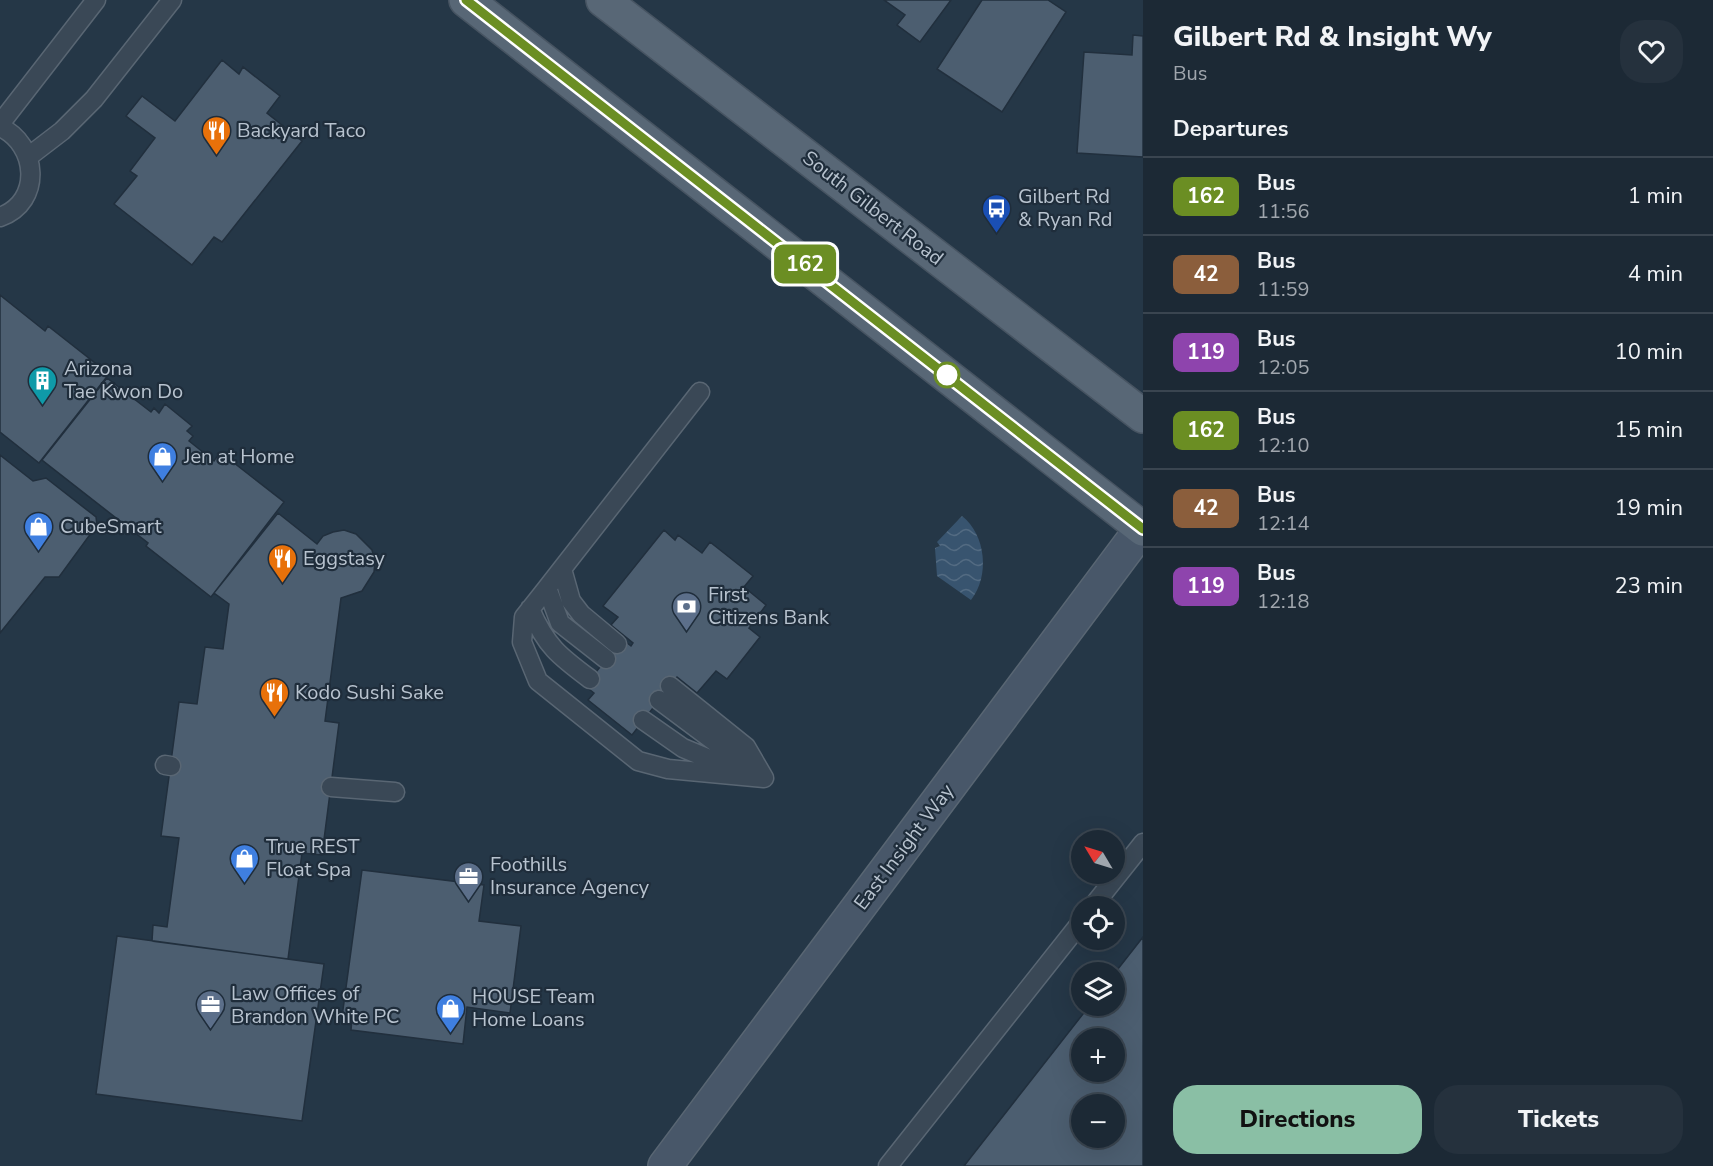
<!DOCTYPE html>
<html lang="en">
<head>
<meta charset="utf-8">
<style>
  :root { --surface:#1c2935; --page:#25313d; --text:#f1f3f6; --muted:#a0a6ad; --line:#3a4550; --accent:#8abfa5 }
  body { margin:0; font-family:"Nunito Sans",sans-serif; background:var(--page); color:var(--text); height:100vh; display:flex; flex-direction:column; font-size:22px; white-space:nowrap }
  * { box-sizing:border-box; margin:0 }
  p { font-size:20px; color:var(--muted) }
  .icon { flex:none; width:33px; height:33px; fill:none; stroke:currentColor; stroke-width:2; stroke-linecap:round; stroke-linejoin:round }
  .map { position:relative; flex:1; overflow:hidden }
  .drawer { display:flex; flex-direction:column; background:var(--surface); width:570px }
  .drawer>* { flex:none }
  .badge { padding:0 12px; border-radius:9px; font-size:21px; line-height:39px }
  .needle { width:39px; rotate:308deg }
  .controls { position:absolute; left:1071px; top:830px; display:grid; gap:12px }
  .controls a { display:grid; place-items:center; width:54px; height:54px; border-radius:50%; background:var(--surface); box-shadow:0 6px 24px #0002,0 0 0 2px var(--line); font-size:30px }
  .map>.badge { position:absolute; translate:-50% -50%; box-shadow:0 0 0 3px #fff }
  h2 { padding:0 30px; font-size:22px; line-height:54px }
  .round { display:grid; place-items:center; flex:none; width:63px; height:63px; border-radius:24px; background:var(--page) }
  .head { display:flex; align-items:center; justify-content:space-between; height:102px; padding:0 30px }
  h1 { font-size:28px; font-weight:800; line-height:45px }
  .cta { display:flex; gap:12px; margin-top:auto; padding:12px 30px }
  .cta a { flex:1; height:69px; border-radius:24px; background:var(--accent); color:#111; font-size:24px; font-weight:800; line-height:69px; text-align:center }
  .cta a+a { background:var(--page); color:var(--text) }
  ul { padding:0; list-style:none }
  li { display:flex; align-items:center; gap:18px; height:78px; padding:0 30px; border-top:2px solid var(--line) }
  li div { flex:1 }
  li b { display:block; font-size:22px }
  li em { font-style:normal }
  li .badge { min-width:66px; font-weight:700; text-align:center }
  main { display:flex; flex:1; min-height:0 }
  .map>svg:first-child { display:block }
  .water { fill:url(#water-waves) }
  .building { fill:#4c5e70; stroke:#212f3d; stroke-width:1.5; fill-rule:evenodd }
  .lines { fill:none; stroke-linecap:round; stroke-linejoin:round }
  .lane-casing { stroke:#596673; stroke-width:21 }
  .secondary-casing { stroke:#596673; stroke-width:36 }
  .primary-casing { stroke:#475462; stroke-width:36 }
  .lane { stroke:#3a4856; stroke-width:18 }
  .secondary { stroke:#485769; stroke-width:33 }
  .primary { stroke:#586776; stroke-width:33 }
  .line-casing { stroke:#fff; stroke-width:14 }
  .line { stroke:#6b8e23; stroke-width:9 }
  .stop-dot { fill:#fff; stroke:#6b8e23; stroke-width:3 }
  .labels { text-anchor:middle; dominant-baseline:central; stroke-width:4.5; stroke-linejoin:round; paint-order:stroke }
  .poi-label { font-size:20px; fill:#b8c3cf; stroke:#1f2d3b; text-anchor:start }
  .street-label { font-size:20px; fill:#b8c3cf; stroke:#1f2d3b }
</style>
</head>
<body>
<main>
<div class="map">
<svg width="1143" height="1166" viewBox="0 0 1143 1166">
  <defs>
    <pattern id="water-waves" width="16" height="10" patternUnits="userSpaceOnUse" patternTransform="scale(1.5)"><rect width="16" height="10" fill="#38546f"/><path d="M0 5q4-4 8 0t8 0" fill="none" stroke="#536b82"/></pattern>
  </defs>
  <rect width="100%" height="100%" fill="#253747"/>
  <path class="water" d="M962 516C986 535 990 576 971 600L937 576 935 548 940 546 937 542Z"/>
  <path class="building" d="M884 0H951L920 42 897 25 905 15Z
    M982 0H1048L1066 12 1002 112 937 69Z
    M1133 35 1143 36V157L1077 153 1084 52 1132 55Z
    M222 60 239 74 243 67 280 96 267 113 302 141 222 242 214 237 192 265 114 204 137 176 130 171 155 138 126 116 142 96 175 121Z
    M0 295 45 331 48 326 109 374 39 463 0 432Z
    M107 378 151 412 154 408 159 413 165 404 192 426 187 431 193 436 189 441 214 461 220 452 284 502 211 597 146 546 148 543 42 460Z
    M0 455 33 481 46 478 96 517 97 525 59 577H45L0 633Z
    M278 513 317 544 323 536 333 532 344 530 356 534 372 550 375 561 374 572 362 591 341 598 325 721 339 723 322 855 302 853 288 959 152 941 153 925 167 927 179 838 161 836 179 702 197 704 205 647 223 649 229 604 214 593Z
    M664 530 675 540 678 535 702 553 710 542 753 576 744 587 766 605 749 628 760 637 727 679 716 671 697 693 677 677 632 735 588 700 594 693 585 686 622 639 631 646 633 643 611 625 618 617 603 606Z
    M362 870 484 885 479 921 521 926 510 1013 467 1007 463 1044 351 1030 352 1019 342 1017Z
    M117 936 324 964 302 1121 96 1094Z
    M1143 937V1166H964L1090 1005H1114V974ZM1082 1038H1114V1071H1082ZM1082 1104H1114V1137H1082Z"/>
  <g class="lines">
    <defs>
      <path id="lane" d="M0 124 96 0
        M0 127C38 144 43 202 0 217
        M28 157 62 131 94 99 172 0
        M562 569 571 601 581 614 617 644
        M547 588 524 617 522 642 538 681 638 761 668 769 764 778
        M530 609C546 646 559 656 590 679
        M606 659 560 623 547 588 700 392
        M670 686 746 747 764 778
        M659 700 754 771
        M643 720 683 748 731 768
        M165 765 171 766
        M331 787 395 792
        M1093 906 1143 843
        M888 1166 1082 921"/>
      <path id="secondary" d="M665 1166 1143 527"/>
      <path id="primary" d="M466 0 1143 529
        M603 0 1143 416"/>
    </defs>
    <use href="#lane" class="lane-casing"/>
    <use href="#secondary" class="secondary-casing"/>
    <use href="#primary" class="primary-casing"/>
    <use href="#lane" class="lane"/>
    <use href="#secondary" class="secondary"/>
    <use href="#primary" class="primary"/>
  </g>
  <g class="lines">
    <defs>
      <path id="line" d="M466 0 1143 529"/>
    </defs>
    <use href="#line" class="line-casing"/>
    <use href="#line" class="line"/>
  </g>
  <defs>
    <symbol id="restaurant-pin" viewBox="-11 -11 22 30"><path d="M0 17L-7.5 6A9.5 9.5 0 1 1 7.5 6Z" fill="#e8710a" stroke="#1f2d3b"/><path d="M-5-6h1v4h1v-4h1v4h1v-4h1v5L-1.5 .5V6h-2V.5L-5-1ZM5-6V6H3V1.5H1.5Q1.5-4 5-6Z" fill="#fff"/></symbol>
    <symbol id="bus-pin" viewBox="-11 -11 22 30"><path d="M0 17L-7.5 6A9.5 9.5 0 1 1 7.5 6Z" fill="#1a4fb4" stroke="#1f2d3b"/><path d="M-5-6H5V4H4V6H2V4H-2V6H-4V4H-5ZM-3.5-4V0h7V-4ZM-3.5 1.2v1.5H-2V1.2ZM2 1.2v1.5H3.5V1.2Z" fill="#fff"/></symbol>
    <symbol id="building-pin" viewBox="-11 -11 22 30"><path d="M0 17L-7.5 6A9.5 9.5 0 1 1 7.5 6Z" fill="#0f9aa8" stroke="#1f2d3b"/><path d="M-4-6H4V6H1V3H-1V6H-4ZM-2.5-4.3h1.7v1.8h-1.7ZM.8-4.3h1.7v1.8H.8ZM-2.5-1h1.7V.8h-1.7ZM.8-1h1.7V.8H.8Z" fill="#fff"/></symbol>
    <symbol id="shop-pin" viewBox="-11 -11 22 30"><path d="M0 17L-7.5 6A9.5 9.5 0 1 1 7.5 6Z" fill="#3f7fe0" stroke="#1f2d3b"/><path d="M-5-2.5h2.3a2.7 3.5 0 0 1 5.4 0H5L5.5 6h-11ZM-1.5-2.5h3a1.5 2.3 0 0 0-3 0Z" fill="#fff"/></symbol>
    <symbol id="bank-pin" viewBox="-11 -11 22 30"><path d="M0 17L-7.5 6A9.5 9.5 0 1 1 7.5 6Z" fill="#5c6f8a" stroke="#1f2d3b"/><path d="M-6-4H6V4H-6ZM0-2.3a2.3 2.3 0 1 0 0 4.6a2.3 2.3 0 1 0 0-4.6Z" fill="#fff"/></symbol>
    <symbol id="office-pin" viewBox="-11 -11 22 30"><path d="M0 17L-7.5 6A9.5 9.5 0 1 1 7.5 6Z" fill="#5c6f8a" stroke="#1f2d3b"/><path d="M-6-3h4V-5.5h4V-3h4V5H-6ZM-1-4.5V-3h2v-1.5ZM-6 0V1H6V0Z" fill="#fff"/></symbol>
  </defs>
  <g fill-rule="evenodd">
    <use href="#restaurant-pin" x="200" y="114" width="33" height="45"/>
    <use href="#bus-pin" x="980" y="192" width="33" height="45"/>
    <use href="#building-pin" x="26" y="364" width="33" height="45"/>
    <use href="#shop-pin" x="146" y="440" width="33" height="45"/>
    <use href="#shop-pin" x="22" y="510" width="33" height="45"/>
    <use href="#restaurant-pin" x="266" y="542" width="33" height="45"/>
    <use href="#bank-pin" x="670" y="590" width="33" height="45"/>
    <use href="#restaurant-pin" x="258" y="676" width="33" height="45"/>
    <use href="#shop-pin" x="228" y="842" width="33" height="45"/>
    <use href="#office-pin" x="452" y="860" width="33" height="45"/>
    <use href="#office-pin" x="194" y="988" width="33" height="45"/>
    <use href="#shop-pin" x="434" y="992" width="33" height="45"/>
  </g>
  <circle class="stop-dot" cx="947" cy="375" r="12"/>
  <g class="labels">
    <g class="poi-label">
      <text x="237" y="130">Backyard Taco</text>
      <text x="1018" y="196">Gilbert Rd<tspan x="1018" dy="23">&amp; Ryan Rd</tspan></text>
      <text x="64" y="368">Arizona<tspan x="64" dy="23">Tae Kwon Do</tspan></text>
      <text x="184" y="456">Jen at Home</text>
      <text x="60" y="526">CubeSmart</text>
      <text x="303" y="558">Eggstasy</text>
      <text x="708" y="594">First<tspan x="708" dy="23">Citizens Bank</tspan></text>
      <text x="295" y="692">Kodo Sushi Sake</text>
      <text x="266" y="846">True REST<tspan x="266" dy="23">Float Spa</tspan></text>
      <text x="490" y="864">Foothills<tspan x="490" dy="23">Insurance Agency</tspan></text>
      <text x="231" y="993">Law Offices of<tspan x="231" dy="23">Brandon White PC</tspan></text>
      <text x="472" y="996">HOUSE Team<tspan x="472" dy="23">Home Loans</tspan></text>
    </g>
    <g class="street-label">
      <text transform="translate(873 208) rotate(38)">South Gilbert Road</text>
      <text transform="translate(904 847) rotate(-53)">East Insight Way</text>
    </g>
  </g>
</svg>
<div class="controls">
<a><svg class="needle" viewBox="-14 -14 28 28"><path d="M0-13l5 13h-10z" fill="#e53935"/><path d="M0 13l5-13h-10z" fill="#a0a6ad"/></svg></a>
<a><svg class="icon" aria-label="locate" viewBox="0 0 24 24"><circle cx="12" cy="12" r="6"/><path d="M12 2v4M12 18v4M2 12h4M18 12h4"/></svg></a>
<a><svg class="icon" aria-label="layers" viewBox="0 0 24 24"><path d="M12 4l9 5-9 5-9-5zM3 14l9 5 9-5"/></svg></a>
<a>+</a>
<a>−</a>
</div>
<b class="badge" style="left:805px;top:264px;background:#6b8e23;color:#fff">162</b>
</div>
<section class="drawer">
<div class="head"><div><h1>Gilbert Rd &amp; Insight Wy</h1><p>Bus</p></div><a class="round"><svg class="icon" aria-label="heart" viewBox="0 0 24 24"><path d="M12 20l-8-8c-3-5 5-10 8-4 3-6 11-1 8 4z"/></svg></a></div>
<h2>Departures</h2>
<ul>
<li><span class="badge" style="background:#6b8e23;color:#fff">162</span><div><b>Bus</b><p>11:56</p></div><em>1 min</em></li>
<li><span class="badge" style="background:#8b5e3c;color:#fff">42</span><div><b>Bus</b><p>11:59</p></div><em>4 min</em></li>
<li><span class="badge" style="background:#8e44ad;color:#fff">119</span><div><b>Bus</b><p>12:05</p></div><em>10 min</em></li>
<li><span class="badge" style="background:#6b8e23;color:#fff">162</span><div><b>Bus</b><p>12:10</p></div><em>15 min</em></li>
<li><span class="badge" style="background:#8b5e3c;color:#fff">42</span><div><b>Bus</b><p>12:14</p></div><em>19 min</em></li>
<li><span class="badge" style="background:#8e44ad;color:#fff">119</span><div><b>Bus</b><p>12:18</p></div><em>23 min</em></li>
</ul>
<div class="cta"><a>Directions</a><a>Tickets</a></div>
</section>
</main>
</body>
</html>
